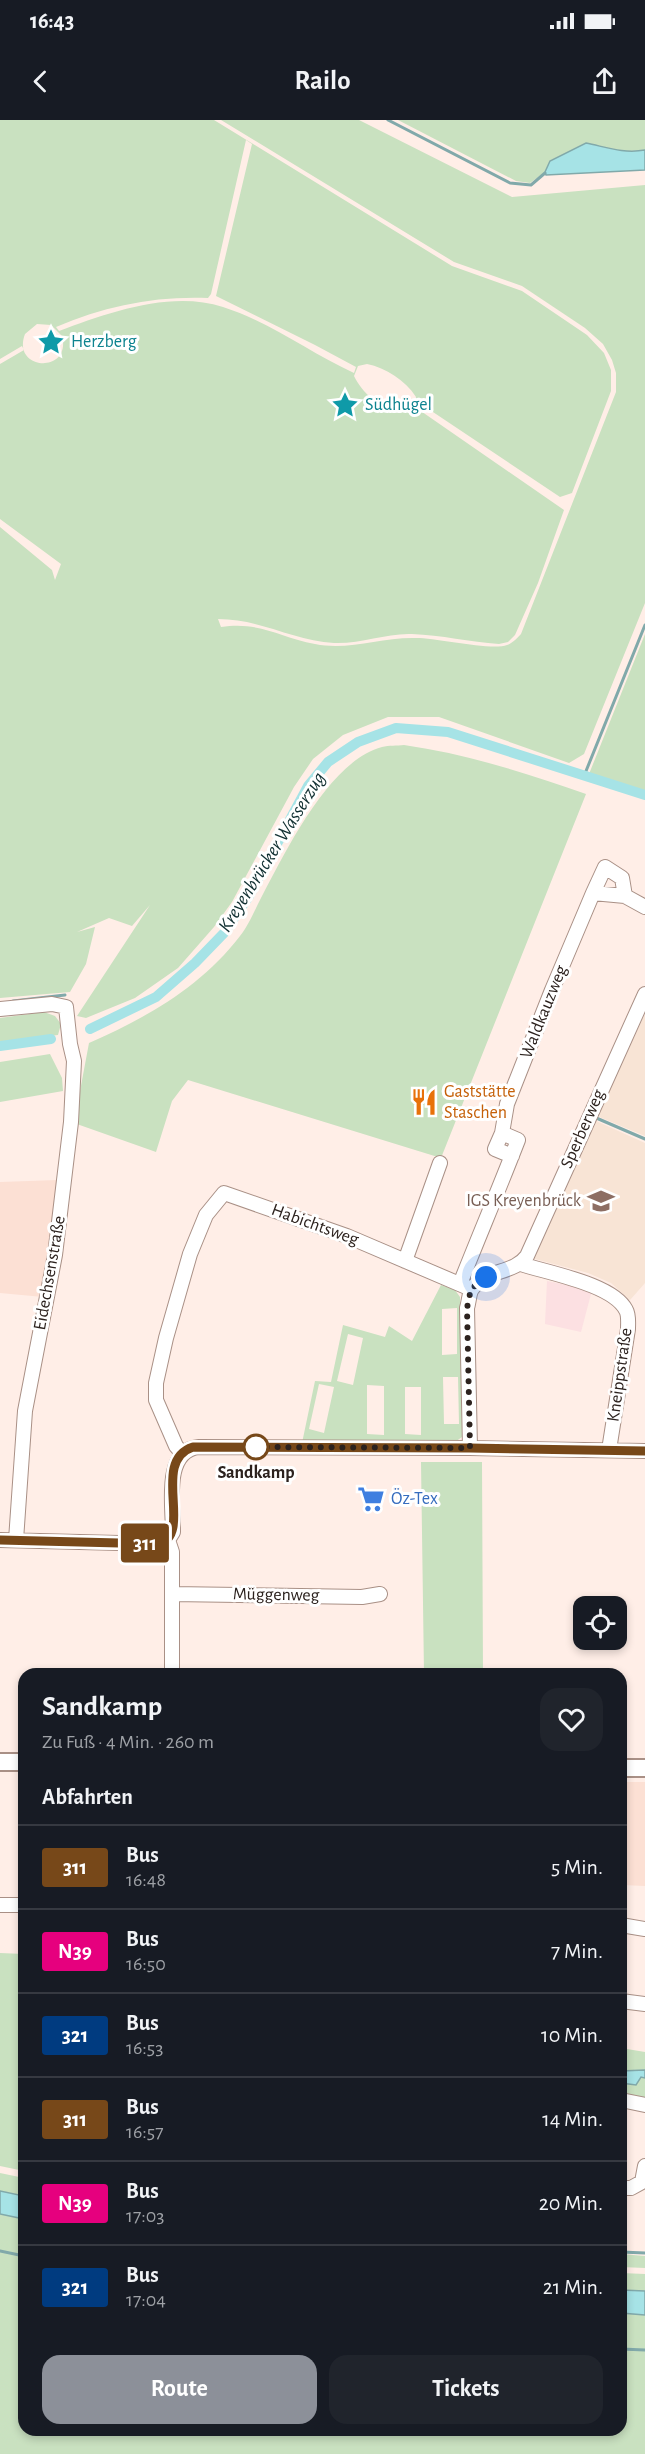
<!DOCTYPE html>
<html lang="de">
<head>
<meta charset="utf-8">
<style>
  :root { --surface:#171b24; --page:#20242c; --text:#f1f3f6; --muted:#9ea1a6; --line:#363941; --accent:#8c9099 }
  body { margin:0; font-family:"Alegreya Sans",sans-serif; background:var(--page); color:var(--text); height:100vh; display:flex; flex-direction:column; font-size:22px; white-space:nowrap }
  * { box-sizing:border-box; margin:0 }
  p { font-size:20px; color:var(--muted) }
  .icon { flex:none; width:33px; height:33px; fill:none; stroke:currentColor; stroke-width:2; stroke-linecap:round; stroke-linejoin:round }
  .map { position:relative; flex:1; overflow:hidden }
  .panel { position:absolute; left:18px; top:1548px; width:609px; height:768px; display:flex; flex-direction:column; background:var(--surface); border-radius:18px; box-shadow:0 3px 9px #0003 }
  .panel>* { flex:none }
  .badge { padding:0 12px; border-radius:4px; font-size:21px; line-height:39px }
  .buttons { position:absolute; left:573px; top:1476px; display:grid; gap:12px }
  .buttons a { display:grid; place-items:center; width:54px; height:54px; border-radius:12px; background:var(--surface); box-shadow:0 3px 9px #0003; font-size:30px }
  .you { position:absolute; width:30px; height:30px; margin:-15px; border:4px solid #fff; border-radius:50%; background:#1a73e8; box-shadow:0 0 0 9px #1a73e833 }
  .map>.badge { position:absolute; translate:-50% -50%; box-shadow:0 0 0 3px #fff }
  h2 { padding:0 24px; font-size:22px; line-height:54px }
  .round { display:grid; place-items:center; flex:none; width:63px; height:63px; border-radius:18px; background:var(--page) }
  .overview { display:flex; align-items:center; justify-content:space-between; height:102px; padding:0 24px }
  h1 { font-size:28px; font-weight:700; line-height:45px }
  .button { display:flex; gap:12px; margin-top:auto; padding:12px 24px }
  .button a { flex:1; height:69px; border-radius:18px; background:var(--accent); color:#fff; font-size:24px; font-weight:700; line-height:69px; text-align:center }
  .button a+a { background:var(--page); color:var(--text) }
  ul { padding:0; list-style:none }
  li { display:flex; align-items:center; gap:18px; height:84px; padding:0 24px; border-top:2px solid var(--line) }
  li div { flex:1 }
  li b { display:block; font-size:22px }
  li em { font-style:normal }
  li .badge { min-width:66px; font-weight:700; text-align:center }
  .status { display:flex; justify-content:space-between; align-items:center; height:42px; padding:0 30px; background:var(--surface); direction:ltr }
  .status svg { height:16px; fill:currentColor }
  header { display:flex; justify-content:space-between; align-items:center; height:78px; padding:0 24px; background:var(--surface); font-size:27px; font-weight:700 }
  .map>svg:first-child { display:block }
  .built { fill:#fce0d4 }
  .industrial { fill:#fce0e2 }
  .education { fill:#f8e4d5 }
  .green { fill:#c9e1c0; fill-rule:evenodd }
  .water { fill:#a6e3e6; stroke:#81a9aa; stroke-width:1.5 }
  .lines { fill:none; stroke-linecap:round; stroke-linejoin:round }
  .stream { stroke:#81a9aa; stroke-width:3 }
  .canal { stroke:#a6e3e6; stroke-width:10 }
  .minor-casing { stroke:#a99086; stroke-width:16 }
  .major-casing { stroke:#a99086; stroke-width:20 }
  .minor { stroke:#fff; stroke-width:14 }
  .major { stroke:#fff; stroke-width:16 }
  .line-casing { stroke:#fff; stroke-width:14 }
  .line { stroke:#774819; stroke-width:9 }
  .walk { stroke:#2c221e; stroke-width:6; stroke-dasharray:0 10.8 }
  .stop-dot { fill:#fff; stroke:#774819; stroke-width:3 }
  .labels { text-anchor:middle; dominant-baseline:central; stroke-width:6; stroke-linejoin:round; paint-order:stroke }
  .culture-label { font-size:18px; fill:#0d838f; stroke:#fff; text-anchor:start }
  .street-label { font-size:18px; fill:#2c221e; stroke:#fff }
  .food-label { font-size:18px; fill:#c56008; stroke:#fff; text-anchor:start }
  .education-label { font-size:18px; fill:#785e54; stroke:#fff; text-anchor:end }
  .stop-label { font-size:18px; font-weight:bold; fill:#2c221e; stroke:#fff }
  .shop-label { font-size:18px; fill:#366cbe; stroke:#fff; text-anchor:start }
  .water-label { font-size:20px; font-style:italic; fill:#102f31; stroke:#fff }
</style>
</head>
<body>
<div class="status"><b>16:43</b><svg viewBox="0 0 49 12"><path d="M0 12V9h3v3zM5 12V6h3v6zM10 12V3h3v9zM15 12V0h3v12zM26 1h20v11H26zM47 4h2v5h-2z"/></svg></div>
<header><svg class="icon" aria-label="back" viewBox="0 0 24 24"><path d="M15 5l-7 7 7 7"/></svg>Railo<svg class="icon" aria-label="share" viewBox="0 0 24 24"><path d="M12 15V3M7 8l5-5 5 5M5 13v7h14v-7"/></svg></header>
<div class="map">
<svg width="645" height="2334" viewBox="0 0 645 2334">
  <rect width="100%" height="100%" fill="#ffeee7"/>
  <path class="built" d="M57 1060 43 1177 0 1173V1062Z
    M622 1662H645V1766L622 1765Z"/>
  <path class="industrial" d="M547 1161 592 1170 581 1212 545 1204Z"/>
  <path class="education" d="M645 894V1016L597 996Z
    M594 1000 645 1023V1163L630 1180 611 1163 588 1153 531 1138Z"/>
  <path class="green" d="M0 0H214L452 146 522 171 587 215 604 233 611 250V271L572 373 560 377 418 282 415 287 564 390 538 463 515 515 508 522 499 524C470 522 441 515 412 514 386 513 361 524 334 523 294 521 261 499 218 499L221 507C259 501 279 517 315 524 349 531 381 517 416 518 437 518 492 531 507 525 513 523 517 518 521 514L616 272V253L612 240 603 224 585 208 522 166 454 142 221 0H359L512 77 645 65V483L584 634 569 643 439 597H388L343 615 313 639 294 667 232 782 214 807 178 848 135 878 86 898 77 896 150 785 132 806 109 798 77 812 95 807 86 844 70 872 0 878V407L52 450 55 460 61 444 0 399V244L24 230 22 226 0 239ZM246 20 252 24 216 176 315 225 356 247 354 253C310 233 270 202 223 187 171 170 107 193 59 211L56 207C105 186 154 176 208 178L211 174ZM37 204 51 205 62 216C72 254 11 251 25 214ZM367 244C386 248 405 260 416 277L415 284C393 301 364 277 354 256L358 246Z
    M398 0H645V30L616 32 605 27 551 40 545 52 530 63 516 61Z
    M645 514V671L589 654Z
    M404 625C467 634 526 653 586 674L441 1038 188 960 172 981 156 1032 74 1003 89 923C146 898 201 867 240 816 249 805 255 789 262 776 286 731 329 641 382 627 389 625 397 626 404 625Z
    M44 892 55 896 61 904 58 915 0 922V898Z
    M50 934 62 958 63 971 0 982V942Z
    M441 1165 455 1170 460 1177 462 1317 455 1322 302 1323 315 1261 331 1262 343 1205 385 1217 389 1206 412 1221ZM457 1188V1234L442 1235V1189ZM348 1214 363 1218 353 1265 337 1261ZM443 1257H458L459 1304H444ZM319 1264 334 1267 324 1313 309 1309ZM367 1265 384 1266V1315L367 1314ZM405 1267H421V1315L405 1314Z
    M421 1342H482L483 1554H424Z
    M0 1833 24 1834V2051L0 2046Z
    M621 1928 645 1932V1950L621 1951Z
    M641 1956 645 1958V1978L621 1973V1963L636 1965Z
    M0 2053 24 2058V2076L0 2071Z
    M0 2094 24 2099V2310H621V2193L645 2195V2334H0Z
    M621 2134 645 2136V2148L621 2147Z
    M621 2153 645 2154V2171L621 2170Z"/>
  <path class="water" d="M586 23C606 27 623 34 645 30V50L546 55 545 52 550 41Z
    M645 1950V1958L641 1957 636 1965 621 1963V1951Z
    M0 2071 24 2076V2099L0 2094Z
    M621 2170 645 2171V2195L621 2193Z"/>
  <g class="lines">
    <path class="stream" d="M388 0 510 63 531 65 545 53
      M584 656 645 505
      M13 881 65 875
      M594 997 645 1019
      M0 2131 24 2136
      M621 2132 645 2133
      M621 2229 645 2230"/>
    <path class="canal" d="M90 909 156 877 195 843 224 813 249 776 308 666 328 642 358 622 396 608 448 612 645 675
      M0 926 51 919"/>
    <defs>
      <path id="minor" d="M625 776 622 758 605 747 593 773 625 776 645 787
        M0 889 52 884 66 887 70 924 74 941 71 1002 55 1135 25 1291 16 1420
        M502 1013 507 984 552 870 593 773
        M405 1141 440 1043
        M521 1144C548 1153 613 1164 626 1190 629 1195 628 1203 628 1209L609 1330
        M460 1164C479 1116 499 1069 518 1020L502 1013 495 1029 512 1036
        M470 1328 467 1188C469 1182 469 1173 472 1169 486 1149 514 1154 527 1136L645 874
        M182 1333 176 1326 156 1280V1263L166 1218 190 1134 206 1095 224 1073 347 1116 471 1169
        M0 1420 159 1424 168 1420
        M172 1474 362 1477 380 1474
        M172 1554V1432L168 1420 173 1412C173 1386 163 1330 199 1327L470 1328 645 1331
        M0 1785H24
        M621 1805 645 1809
        M621 1881 645 1884
        M621 1980 645 1985
        M621 2068H631L642 2062 645 2046"/>
      <path id="major" d="M0 1642H24
        M621 1648H645"/>
    </defs>
    <use href="#minor" class="minor-casing"/>
    <use href="#major" class="major-casing"/>
    <use href="#minor" class="minor"/>
    <use href="#major" class="major"/>
  </g>
  <g class="lines">
    <defs>
      <path id="line" d="M0 1420 159 1424C194 1414 150 1341 193 1327L470 1328 645 1331"/>
    </defs>
    <use href="#line" class="line-casing"/>
    <use href="#line" class="line"/>
    <path class="walk" d="M256 1327 470 1328 467 1188 471 1169 486 1157"/>
  </g>
  <defs>
    <symbol id="sight-bare" viewBox="-9 -9 18 18"><path d="M0-6L1.8-2.2L6-1.7L2.9 1.2L3.7 5.4L0 3.3L-3.7 5.4L-2.9 1.2L-6-1.7L-1.8-2.2Z" fill="#0f9aa8" stroke="#fff" stroke-width="2.5" paint-order="stroke"/></symbol>
    <symbol id="restaurant-bare" viewBox="-9 -9 18 18"><path d="M-5-6h1v4h1v-4h1v4h1v-4h1v5L-1.5 .5V6h-2V.5L-5-1ZM5-6V6H3V1.5H1.5Q1.5-4 5-6Z" fill="#e8710a" stroke="#fff" stroke-width="2.5" paint-order="stroke"/></symbol>
    <symbol id="school-bare" viewBox="-9 -9 18 18"><path d="M0-5L7-2L0 1L-7-2ZM-4 1L0 2.5L4 1V4Q0 6-4 4Z" fill="#8d6e63" stroke="#fff" stroke-width="2.5" paint-order="stroke"/></symbol>
    <symbol id="supermarket-bare" viewBox="-9 -9 18 18"><path d="M-6-5.5h2.5l.6 2H6L4.5 2H-2.5L-4.4-4H-6ZM-1.5 3.2a1.3 1.3 0 1 0 .1 0ZM3 3.2a1.3 1.3 0 1 0 .1 0Z" fill="#3f7fe0" stroke="#fff" stroke-width="2.5" paint-order="stroke"/></symbol>
  </defs>
  <g fill-rule="evenodd">
    <use href="#sight-bare" x="32" y="203" width="38" height="38"/>
    <use href="#sight-bare" x="326" y="266" width="38" height="38"/>
    <use href="#restaurant-bare" x="405" y="963" width="38" height="38"/>
    <use href="#school-bare" x="582" y="1062" width="38" height="38"/>
    <use href="#supermarket-bare" x="352" y="1360" width="38" height="38"/>
  </g>
  <circle class="stop-dot" cx="256" cy="1327" r="12"/>
  <g class="labels">
    <g class="culture-label">
      <text x="71" y="222">Herzberg</text>
      <text x="365" y="285">Südhügel</text>
    </g>
    <g class="street-label">
      <text transform="translate(544 892) rotate(-68)">Waldkauzweg</text>
      <text transform="translate(583 1009) rotate(-66)">Sperberweg</text>
      <text transform="translate(315 1105) rotate(20)">Habichtsweg</text>
      <text transform="translate(50 1153) rotate(-80)">Eidechsenstraße</text>
      <text transform="translate(620 1255) rotate(-82)">Kneippstraße</text>
      <text transform="translate(276 1475) rotate(1)">Müggenweg</text>
    </g>
    <g class="food-label">
      <text x="444" y="972">Gaststätte<tspan x="444" dy="21">Staschen</tspan></text>
    </g>
    <g class="education-label">
      <text x="581" y="1081">IGS Kreyenbrück</text>
    </g>
    <g class="stop-label">
      <text x="256" y="1353">Sandkamp</text>
    </g>
    <g class="shop-label">
      <text x="391" y="1379">Öz-Tex</text>
    </g>
    <g class="water-label">
      <text transform="translate(272 732) rotate(-58)">Kreyenbrücker Wasserzug</text>
    </g>
  </g>
</svg>
<div class="buttons">
<a><svg class="icon" aria-label="locate" viewBox="0 0 24 24"><circle cx="12" cy="12" r="6"/><path d="M12 2v4M12 18v4M2 12h4M18 12h4"/></svg></a>
</div>
<div class="you" style="left:486px;top:1157px"></div>
<b class="badge" style="left:145px;top:1423px;background:#774819;color:#fff">311</b>
<section class="panel">
<div class="overview"><div><h1>Sandkamp</h1><p>Zu Fuß · 4 Min. · 260 m</p></div><a class="round"><svg class="icon" aria-label="heart" viewBox="0 0 24 24"><path d="M12 20l-8-8c-3-5 5-10 8-4 3-6 11-1 8 4z"/></svg></a></div>
<h2>Abfahrten</h2>
<ul>
<li><span class="badge" style="background:#774819;color:#fff">311</span><div><b>Bus</b><p>16:48</p></div><em>5 Min.</em></li>
<li><span class="badge" style="background:#e6007e;color:#fff">N39</span><div><b>Bus</b><p>16:50</p></div><em>7 Min.</em></li>
<li><span class="badge" style="background:#003b80;color:#fff">321</span><div><b>Bus</b><p>16:53</p></div><em>10 Min.</em></li>
<li><span class="badge" style="background:#774819;color:#fff">311</span><div><b>Bus</b><p>16:57</p></div><em>14 Min.</em></li>
<li><span class="badge" style="background:#e6007e;color:#fff">N39</span><div><b>Bus</b><p>17:03</p></div><em>20 Min.</em></li>
<li><span class="badge" style="background:#003b80;color:#fff">321</span><div><b>Bus</b><p>17:04</p></div><em>21 Min.</em></li>
</ul>
<div class="button"><a>Route</a><a>Tickets</a></div>
</section>
</div>
</body>
</html>
